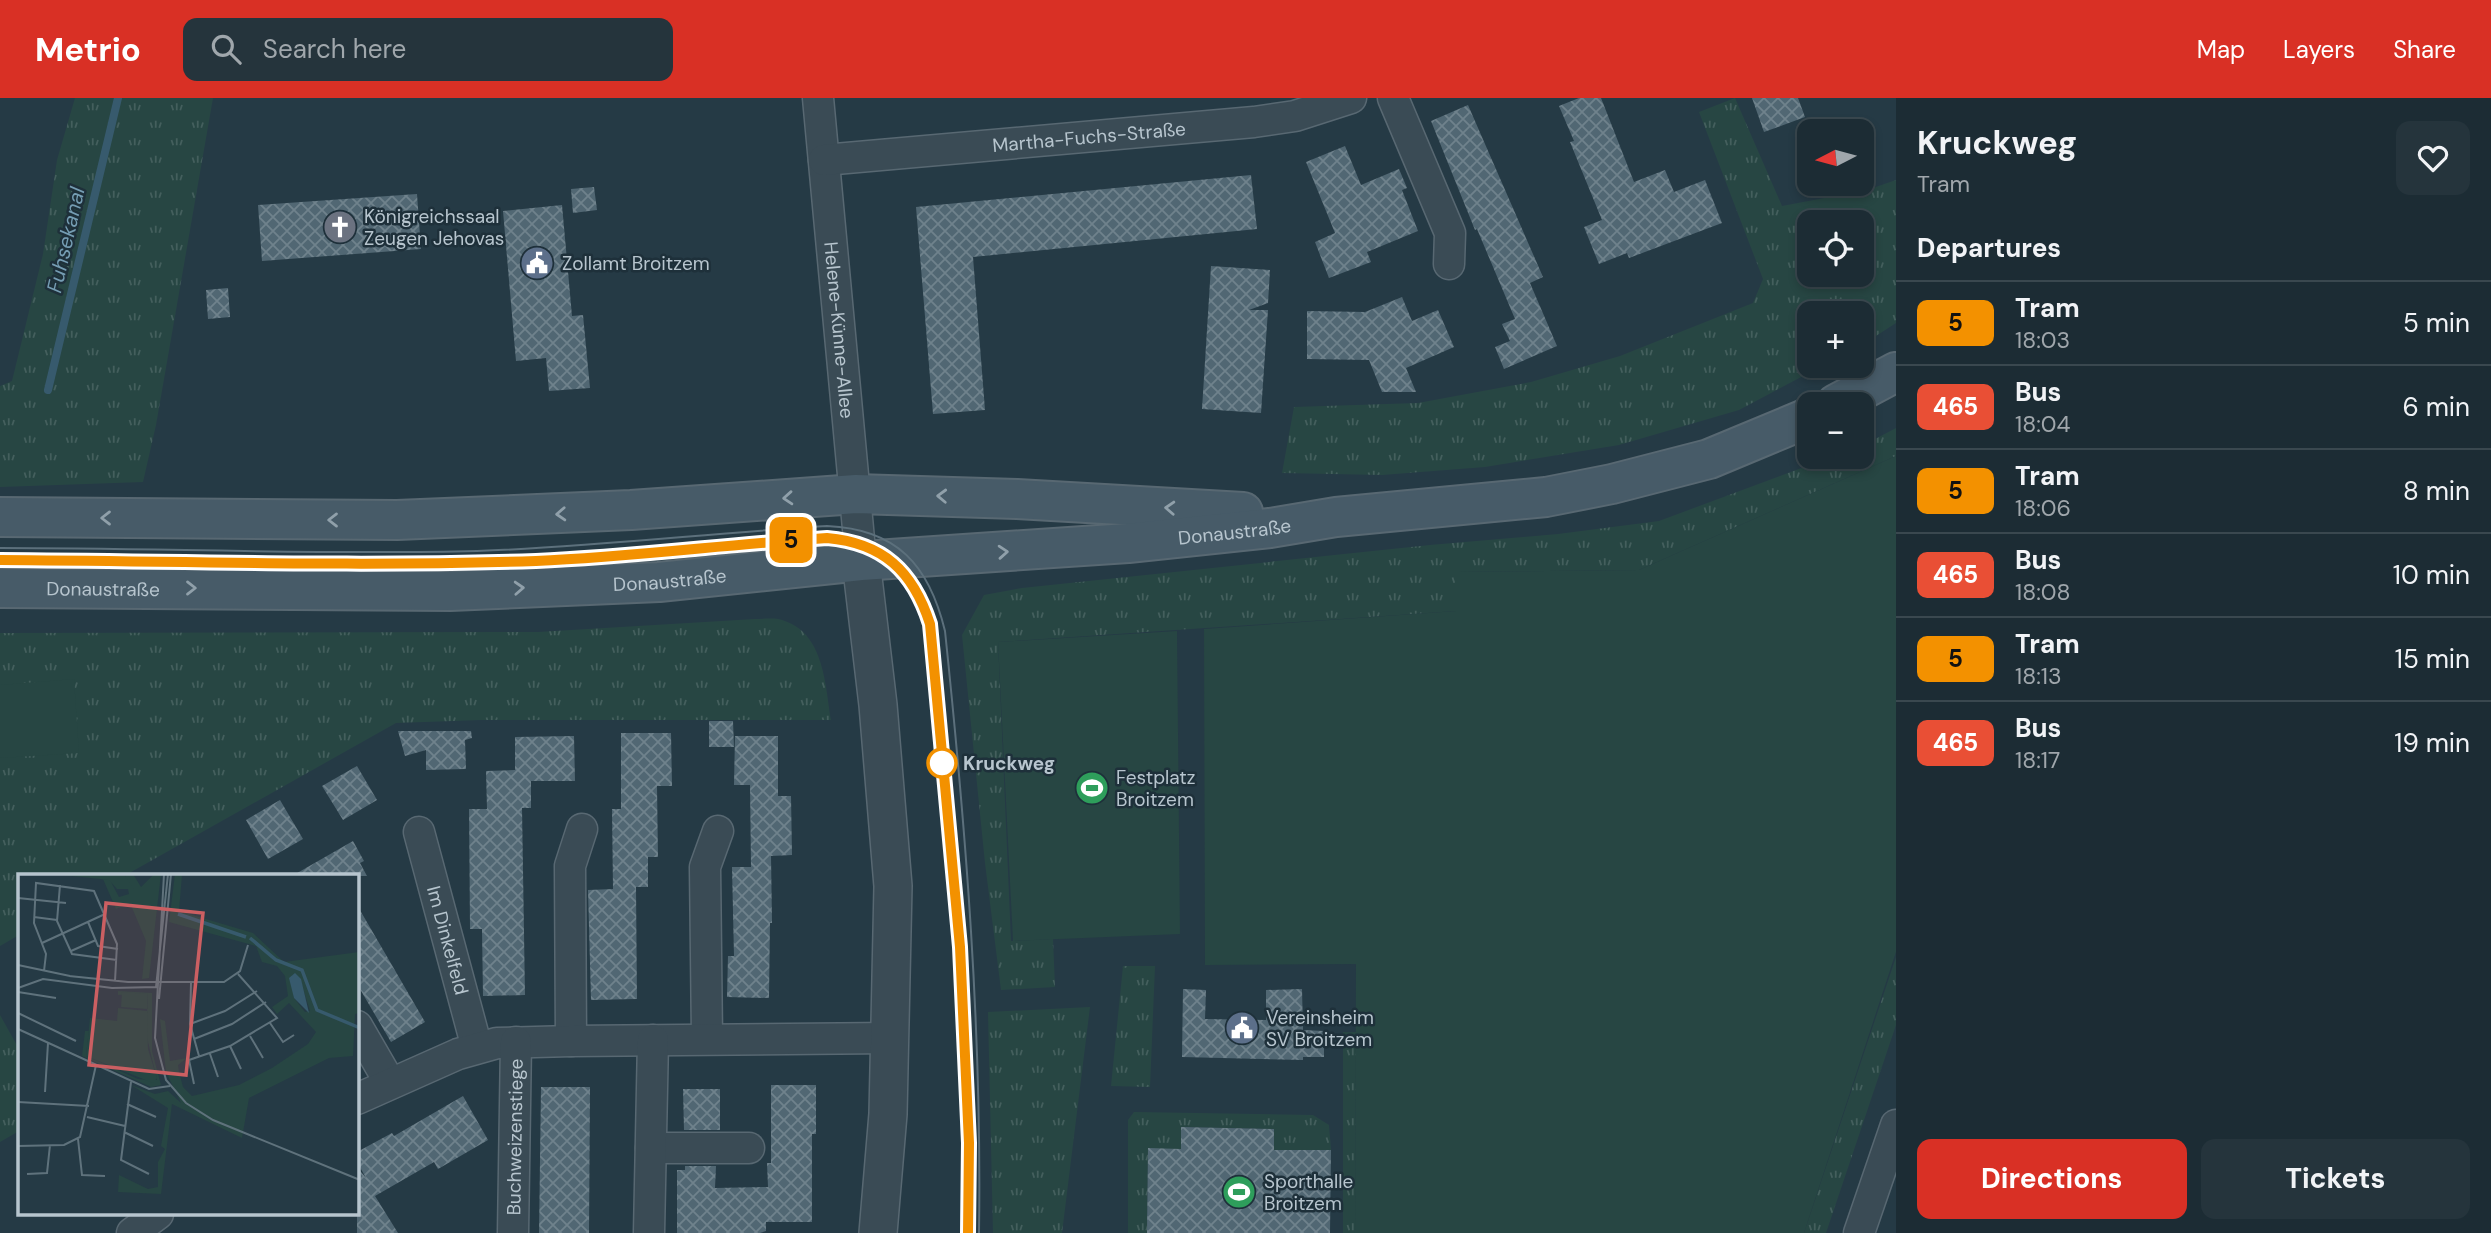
<!DOCTYPE html>
<html lang="en">
<head>
<meta charset="utf-8">
<style>
  :root { --surface:#1c2c34; --page:#25343c; --text:#f1f3f6; --muted:#a0a7ac; --line:#3a484f; --accent:#d93025 }
  body { margin:0; font-family:"DM Sans",sans-serif; background:var(--page); color:var(--text); height:100vh; display:flex; flex-direction:column; font-size:26px; white-space:nowrap }
  * { box-sizing:border-box; margin:0 }
  p { font-size:23px; color:var(--muted) }
  .icon { flex:none; width:38px; height:38px; fill:none; stroke:currentColor; stroke-width:2; stroke-linecap:round; stroke-linejoin:round }
  .map { position:relative; flex:1; overflow:hidden }
  .panel { display:flex; flex-direction:column; background:var(--surface); width:595px }
  .panel>* { flex:none }
  .badge { padding:0 14px; border-radius:10px; font-size:24px; line-height:46px }
  .needle { width:46px; rotate:264deg }
  .fabs { position:absolute; left:1797px; top:21px; display:grid; gap:14px }
  .fabs a { display:grid; place-items:center; width:77px; height:77px; border-radius:14px; background:var(--surface); box-shadow:0 4px 10px #0003,0 0 0 2px var(--line); font-size:35px }
  .map>.badge { position:absolute; translate:-50% -50%; box-shadow:0 0 0 4px #fff }
  h2 { padding:0 21px; font-size:26px; line-height:63px }
  .round { display:grid; place-items:center; flex:none; width:74px; height:74px; border-radius:14px; background:var(--page) }
  .overview { display:flex; align-items:center; justify-content:space-between; height:119px; padding:0 21px }
  h1 { font-size:33px; font-weight:700; line-height:52px }
  .button { display:flex; gap:14px; margin-top:auto; padding:14px 21px }
  .button a { flex:1; height:80px; border-radius:14px; background:var(--accent); color:#fff; font-size:28px; font-weight:700; line-height:80px; text-align:center }
  .button a+a { background:var(--page); color:var(--text) }
  ul { padding:0; list-style:none }
  li { display:flex; align-items:center; gap:21px; height:84px; padding:0 21px; border-top:2px solid var(--line) }
  li div { flex:1 }
  li b { display:block; font-size:26px }
  li em { font-style:normal }
  li .badge { min-width:77px; font-weight:700; text-align:center }
  header { display:flex; align-items:center; gap:42px; box-sizing:border-box; height:98px; padding:0 35px; background:var(--accent); color:#fff }
  header strong { font-size:33px }
  nav { display:flex; gap:38px; margin-inline-start:auto; font-size:24px }
  .search { width:490px; height:63px; background:var(--page); display:flex; align-items:center; gap:18px; box-sizing:border-box; padding:0 24px; border-radius:14px; color:var(--muted); font-size:26px }
  main { display:flex; flex:1; min-height:0 }
  .map>svg:first-child { display:block }
  .grass { fill:url(#grass-tufts); fill-rule:evenodd }
  .pitch { fill:#274643 }
  .lines { fill:none; stroke-linecap:round; stroke-linejoin:round }
  .stream { stroke:#375a6d; stroke-width:8 }
  .building { fill:url(#building-cross-hatch) }
  .minor-casing { stroke:#586872; stroke-width:33 }
  .tertiary-casing { stroke:#586872; stroke-width:40 }
  .secondary-casing { stroke:#586872; stroke-width:42 }
  .minor { stroke:#3a4b55; stroke-width:30 }
  .tertiary { stroke:#3a4b55; stroke-width:37 }
  .secondary { stroke:#475b68; stroke-width:38 }
  .tram { stroke:#5c707c; stroke-width:2 }
  .oneway { stroke:#90a0aa }
  .line-casing { stroke:#fff; stroke-width:16 }
  .line { stroke:#f39100; stroke-width:10 }
  .stop-dot { fill:#fff; stroke:#f39100; stroke-width:3.5 }
  .labels { text-anchor:middle; dominant-baseline:central; stroke-width:5; stroke-linejoin:round; paint-order:stroke }
  .street-label { font-size:19px; fill:#b7c5ce; stroke:#1e303a }
  .poi-label { font-size:19px; fill:#b7c5ce; stroke:#1e303a; text-anchor:start }
  .stop-label { font-size:19px; font-weight:bold; fill:#b7c5ce; stroke:#1e303a; text-anchor:start }
  .water-label { font-size:21px; font-style:italic; fill:#759db3; stroke:#1e303a }
  .inset-river { fill:none; stroke:#375a6d; stroke-width:3.5 }
  .inset-road { fill:none; stroke:#5f727c; stroke-width:2 }
  .view { fill:#cb5f62; fill-opacity:0.15; stroke:#cb5f62; stroke-width:3.5 }
  .inset-edge { fill:none; stroke:#b7c5ce; stroke-width:3.5 }
</style>
</head>
<body>
<header>
<strong>Metrio</strong>
<div class="search"><svg class="icon" aria-label="search" viewBox="0 0 24 24"><circle cx="10" cy="10" r="6"/><path d="M15 15l6 6"/></svg>Search here</div>
<nav><a>Map</a><a>Layers</a><a>Share</a></nav>
</header>
<main>
<div class="map">
<svg width="1896" height="1135" viewBox="0 0 1896 1135">
  <defs>
    <pattern id="grass-tufts" width="24" height="20" patternUnits="userSpaceOnUse" patternTransform="scale(1.75)"><rect width="24" height="20" fill="#274643"/><path d="M3 7l-1-3M5 7V3M7 7l1-3M15 17l-1-3M17 17v-4M19 17l1-3" fill="none" stroke="#445f5d"/></pattern>
    <pattern id="building-cross-hatch" width="8" height="8" patternUnits="userSpaceOnUse" patternTransform="scale(1.75)"><rect width="8" height="8" fill="#516773"/><path d="M0 0l8 8M0 8l8-8" fill="none" stroke="#6f828c"/></pattern>
  </defs>
  <rect width="100%" height="100%" fill="#253a45"/>
  <path class="grass" d="M75 0H213L156 327 143 384 0 389V288L12 283 43 156 57 62Z
    M1735 0 1782 108 1867 92 1896 82V225L1862 247V215H1810V268H1822L1739 312 1619 347 1485 369 1382 377 1282 375 1294 309 1418 305 1531 284 1620 258 1753 205 1763 181 1699 14ZM1810 124H1862V177H1810Z
    M1896 330V358L1639 472 1457 474V513L998 544 1011 843 1053 841 1055 889 1001 892 985 765 962 537 984 497 1022 490 1430 447 1558 436 1659 423 1831 359H1862V348Z
    M755 521C762 521 771 520 778 521 824 531 825 585 831 622H481L396 625 124 778H19V837L0 848V535L538 534Z
    M1896 859V927L1826 1135H1804Z
    M1123 868H1155L1150 989 1111 988Z
    M1090 909 1062 1135H993L988 914Z
    M0 917 19 951V1033L0 1044Z
    M1343 934H1356L1355 1135H1343Z
    M1134 1014 1313 1017 1329 1027 1331 1052H1274V1031L1181 1029V1051H1148L1147 1135H1128V1022Z"/>
  <path class="pitch" d="M1896 358V854L1804 1135H1355L1356 866 1205 867 1204 531 1456 513V474L1639 472Z
    M1177 533 1180 836 1013 843 998 544Z
    M74 581 79 655 0 660V587Z"/>
  <g class="lines">
    <path class="stream" d="M48 292 118 0"/>
  </g>
  <path class="building" d="M1579 0H1601L1634 84 1665 72 1674 94 1705 82 1722 125 1629 160 1627 155 1599 166 1584 129 1602 122 1570 44 1574 43 1559 8Z
    M1752 0H1798L1805 19 1764 34Z
    M1468 7 1543 179 1530 185 1557 248 1504 271 1495 249 1510 243 1502 226 1515 221 1477 131 1475 132 1431 23Z
    M1345 48 1361 87 1399 71 1407 90 1402 92 1418 133 1367 154 1371 164 1329 180 1315 144 1335 135 1306 64Z
    M1251 77 1257 131 973 159 985 312 933 316 916 109Z
    M594 89 597 112 573 115 571 91Z
    M417 96 421 151 262 163 258 107Z
    M562 107 572 218 583 217 590 290 549 293 546 260 516 263 503 113Z
    M1211 168 1270 172 1268 205 1249 212H1268L1261 315 1202 311Z
    M228 190 230 219 208 221 206 192Z
    M1402 199 1412 223 1438 212 1454 249 1406 270 1416 294H1382L1369 262 1307 261V213L1365 214Z
    M709 623H733L734 649H709Z
    M398 633H471L472 640 465 642 466 671 426 672V652L405 658Z
    M621 635H671L672 688H657L658 759H648V789H636L637 901 591 902 588 792 613 791 612 711H621Z
    M574 638 575 683H531V710H522L525 897 483 898 482 831H470L469 711H487L486 673 515 672V639Z
    M735 638H778V698H791L792 757 771 758 772 825H770L769 900 727 899 728 858H734L732 769H751L750 687H734Z
    M357 668 377 702 343 722 322 688Z
    M280 702 303 741 268 761 246 722Z
    M353 743 364 763 360 765 367 778H292Z
    M357 807 425 924 391 944 357 886Z
    M1183 891 1206 892 1205 921 1266 922V892L1302 891 1303 932 1324 933V959H1303V962L1182 959Z
    M771 987H816V1036H812V1124H766V1133L760 1135H677V1072H685V1068H716L715 1090 768 1089 767 1065H771Z
    M541 989H590L589 1135H539Z
    M683 991H720V1032H684Z
    M463 998 488 1042 438 1071 434 1064 375 1098 398 1135H357V1069L366 1080 357 1064V1054L392 1035 394 1038Z
    M1181 1029 1274 1031V1052H1331L1330 1135H1147L1148 1050 1181 1051Z"/>
  <g class="lines">
    <defs>
      <g id="minor">
        <path id="s1" d="M818 0 861 463"/>
        <path d="M1393 0 1450 135 1449 166"/>
        <path id="s2" d="M824 62 1254 24 1295 18 1351 0"/>
        <path id="s3" d="M419 734 477 950"/>
        <path d="M357 928 390 985"/>
        <path d="M707 941 705 769 718 733"/>
        <path d="M571 943 570 768 582 731"/>
        <path d="M357 1001 458 956 497 945 571 943 891 940"/>
        <path d="M651 1050H749"/>
        <path d="M132 1135 158 1116"/>
        <path id="s4" d="M513 1135 516 944"/>
        <path d="M649 1135 653 942"/>
        <path d="M1859 1135 1896 1027"/>
      </g>
      <path id="tertiary" d="M861 463 878 607 893 788 888 1016 878 1135"/>
      <g id="secondary">
        <path d="M1836 306 1896 274"/>
        <path d="M0 419 397 422 631 412 856 396 1017 401 1243 414"/>
        <path id="s5" d="M0 490 450 493 659 484 861 463 1128 445 1270 430 1336 419 1546 399 1612 386 1709 361 1810 319"/>
      </g>
    </defs>
    <use href="#minor" class="minor-casing"/>
    <use href="#tertiary" class="tertiary-casing"/>
    <use href="#secondary" class="secondary-casing"/>
    <use href="#minor" class="minor"/>
    <use href="#tertiary" class="tertiary"/>
    <use href="#secondary" class="secondary"/>
    <path class="tram" d="M0 450C159 450 318 457 477 453 594 449 710 435 827 428 897 431 929 467 945 533 966 733 982 934 979 1135
      M0 462C179 462 357 469 536 463 633 459 730 445 827 440 883 445 913 473 930 526L960 849 969 1045 968 1135"/>
  </g>
  <defs><path id="oneway-chevron" d="M-2-3.5L2.5 0L-2 3.5" fill="none" stroke-width="1.6" stroke-linecap="round" stroke-linejoin="round" transform="scale(1.75)"/></defs>
  <g class="oneway">
    <use href="#oneway-chevron" transform="translate(942 398) rotate(-178)"/>
    <use href="#oneway-chevron" transform="translate(788 400) rotate(176)"/>
    <use href="#oneway-chevron" transform="translate(1170 410) rotate(-177)"/>
    <use href="#oneway-chevron" transform="translate(561 416) rotate(177)"/>
    <use href="#oneway-chevron" transform="translate(106 420) rotate(-180)"/>
    <use href="#oneway-chevron" transform="translate(333 422) rotate(-180)"/>
    <use href="#oneway-chevron" transform="translate(1003 454) rotate(-4)"/>
    <use href="#oneway-chevron" transform="translate(191 490)"/>
    <use href="#oneway-chevron" transform="translate(519 490) rotate(-3)"/>
  </g>
  <g class="lines">
    <defs>
      <path id="line" d="M0 462C179 463 357 469 536 463 633 459 730 446 827 440 883 445 913 473 930 526L960 849 969 1045 968 1135"/>
    </defs>
    <use href="#line" class="line-casing"/>
    <use href="#line" class="line"/>
  </g>
  <defs>
    <symbol id="church-disc" viewBox="-11 -11 22 22"><circle r="9.5" fill="#6b7280" stroke="#1e303a"/><path d="M-1.2-6h2.4v3.5h3.3v2.4h-3.3V6h-2.4V-.1h-3.3v-2.4h3.3Z" fill="#fff"/></symbol>
    <symbol id="civic-disc" viewBox="-11 -11 22 22"><circle r="9.5" fill="#5c6f8a" stroke="#1e303a"/><path d="M-.6-6.5H3V-4.5H.6V-3L4-1V1h2V6H-6V1h2V-1L-.6-3ZM-1.2 2.5V6h2.4V2.5Z" fill="#fff"/></symbol>
    <symbol id="stadium-disc" viewBox="-11 -11 22 22"><circle r="9.5" fill="#2e9e5b" stroke="#1e303a"/><path d="M0-5a6.5 5 0 1 0 0 10a6.5 5 0 1 0 0-10ZM-3.5-1.8h7v3.6h-7Z" fill="#fff"/></symbol>
  </defs>
  <g fill-rule="evenodd">
    <use href="#church-disc" x="321" y="110" width="38" height="38"/>
    <use href="#civic-disc" x="518" y="146" width="38" height="38"/>
    <use href="#stadium-disc" x="1073" y="671" width="38" height="38"/>
    <use href="#civic-disc" x="1223" y="911" width="38" height="38"/>
    <use href="#stadium-disc" x="1220" y="1075" width="38" height="38"/>
  </g>
  <circle class="stop-dot" cx="942" cy="665" r="14"/>
  <g class="labels">
    <g class="street-label">
      <text stroke="none"><textPath href="#s2" startOffset="266">Martha-Fuchs-Straße</textPath></text>
      <text stroke="none"><textPath href="#s1" startOffset="233">Helene-Künne-Allee</textPath></text>
      <text stroke="none"><textPath href="#s5" startOffset="1237">Donaustraße</textPath></text>
      <text stroke="none"><textPath href="#s5" startOffset="670">Donaustraße</textPath></text>
      <text stroke="none"><textPath href="#s5" startOffset="103">Donaustraße</textPath></text>
      <text stroke="none"><textPath href="#s3" startOffset="112">Im Dinkelfeld</textPath></text>
      <text stroke="none"><textPath href="#s4" startOffset="96">Buchweizenstiege</textPath></text>
    </g>
    <g class="poi-label">
      <text x="364" y="118">Königreichssaal<tspan x="364" dy="22">Zeugen Jehovas</tspan></text>
      <text x="562" y="165">Zollamt Broitzem</text>
      <text x="1116" y="679">Festplatz<tspan x="1116" dy="22">Broitzem</tspan></text>
      <text x="1266" y="919">Vereinsheim<tspan x="1266" dy="22">SV Broitzem</tspan></text>
      <text x="1264" y="1083">Sporthalle<tspan x="1264" dy="22">Broitzem</tspan></text>
    </g>
    <g class="stop-label">
      <text x="963" y="665">Kruckweg</text>
    </g>
    <g class="water-label">
      <text transform="translate(66 142) rotate(-77)">Fuhsekanal</text>
    </g>
  </g>
  <g transform="translate(18 776)">
    <rect width="341" height="341" fill="#253a45"/>
    <path d="M107 0H115L123 13 136 0H143L131 104 124 105 128 67 112 29 98 35 85 5 92 6 101 23 111 20ZM157 0H206L164 1 161 37 235 59 266 88 341 78V139L337 140 335 182 311 184 231 224 224 264 154 230 143 320 100 318 101 301 130 315 140 313V288L147 275 143 272 150 234 113 211 137 220 150 217 163 229 148 198 142 145 147 147 152 187 169 184 160 191 161 198 165 213 174 222 221 211 254 194 290 170 298 158 271 129 259 140 254 133 270 122 267 102 259 92 244 88 238 72 151 48ZM274 101 283 108 292 137 287 138 276 124ZM100 117 134 119V177L143 211 133 213 64 182 67 157H71L68 182 120 205 139 206 128 159 130 120 100 121Z" fill="#274643" fill-rule="evenodd"/>
    <path d="M36 0H106L116 15H99L91 6Z" fill="#274643"/>
    <path d="M104 118 130 120 129 135 103 133ZM100 134 129 137 130 175 139 204 135 209 68 182 72 144 99 147Z" fill="#274643"/>
    <path d="M277 99 283 105 291 139 276 124 271 104Z" fill="#375a6d"/>
    <path class="inset-river" d="M160 40 228 63M232 64 258 86 284 96 299 136 342 154"/>
    <path class="inset-road" d="M146 0 137 164 148 206 168 229 195 246 342 306M42 11 39 47 54 80 99 86M0 24 48 29M16 43 39 46M70 48 80 72 100 75M24 69 87 40M53 77 78 66M0 91 52 102M26 97 28 80 16 49 18 9 76 17 99 70 97 107M51 102 110 108H206L222 97 230 71M173 109 172 150 181 182M0 114 25 105 94 114 138 113 150 0M0 118 38 124M141 125 153 0M0 139 58 167M252 149 265 168 276 161M172 150 207 137 239 117M0 155 131 215 152 212M232 162 245 184M176 165 214 150 248 128M212 172 223 195M192 180 200 203M113 208 103 286 131 300M176 210 171 186 212 172 259 144 220 100M27 218 30 169M0 228 71 232M109 230 138 243M69 243 107 252M106 258 135 272M60 265 64 301 87 302M0 272 46 271 62 263 78 191M9 300 29 299 32 271"/>
    <path class="view" d="M88 29 185 39 168 201 71 191Z"/>
    <rect width="341" height="341" class="inset-edge"/>
  </g>
</svg>
<div class="fabs">
<a><svg class="needle" viewBox="-14 -14 28 28"><path d="M0-13l5 13h-10z" fill="#e53935"/><path d="M0 13l5-13h-10z" fill="#a0a7ac"/></svg></a>
<a><svg class="icon" aria-label="locate" viewBox="0 0 24 24"><circle cx="12" cy="12" r="6"/><path d="M12 2v4M12 18v4M2 12h4M18 12h4"/></svg></a>
<a>+</a>
<a>−</a>
</div>
<b class="badge" style="left:791px;top:442px;background:#f39100;color:#111">5</b>
</div>
<section class="panel">
<div class="overview"><div><h1>Kruckweg</h1><p>Tram</p></div><a class="round"><svg class="icon" aria-label="heart" viewBox="0 0 24 24"><path d="M12 20l-8-8c-3-5 5-10 8-4 3-6 11-1 8 4z"/></svg></a></div>
<h2>Departures</h2>
<ul>
<li><span class="badge" style="background:#f39100;color:#111">5</span><div><b>Tram</b><p>18:03</p></div><em>5 min</em></li>
<li><span class="badge" style="background:#e94f35;color:#fff">465</span><div><b>Bus</b><p>18:04</p></div><em>6 min</em></li>
<li><span class="badge" style="background:#f39100;color:#111">5</span><div><b>Tram</b><p>18:06</p></div><em>8 min</em></li>
<li><span class="badge" style="background:#e94f35;color:#fff">465</span><div><b>Bus</b><p>18:08</p></div><em>10 min</em></li>
<li><span class="badge" style="background:#f39100;color:#111">5</span><div><b>Tram</b><p>18:13</p></div><em>15 min</em></li>
<li><span class="badge" style="background:#e94f35;color:#fff">465</span><div><b>Bus</b><p>18:17</p></div><em>19 min</em></li>
</ul>
<div class="button"><a>Directions</a><a>Tickets</a></div>
</section>
</main>
</body>
</html>
